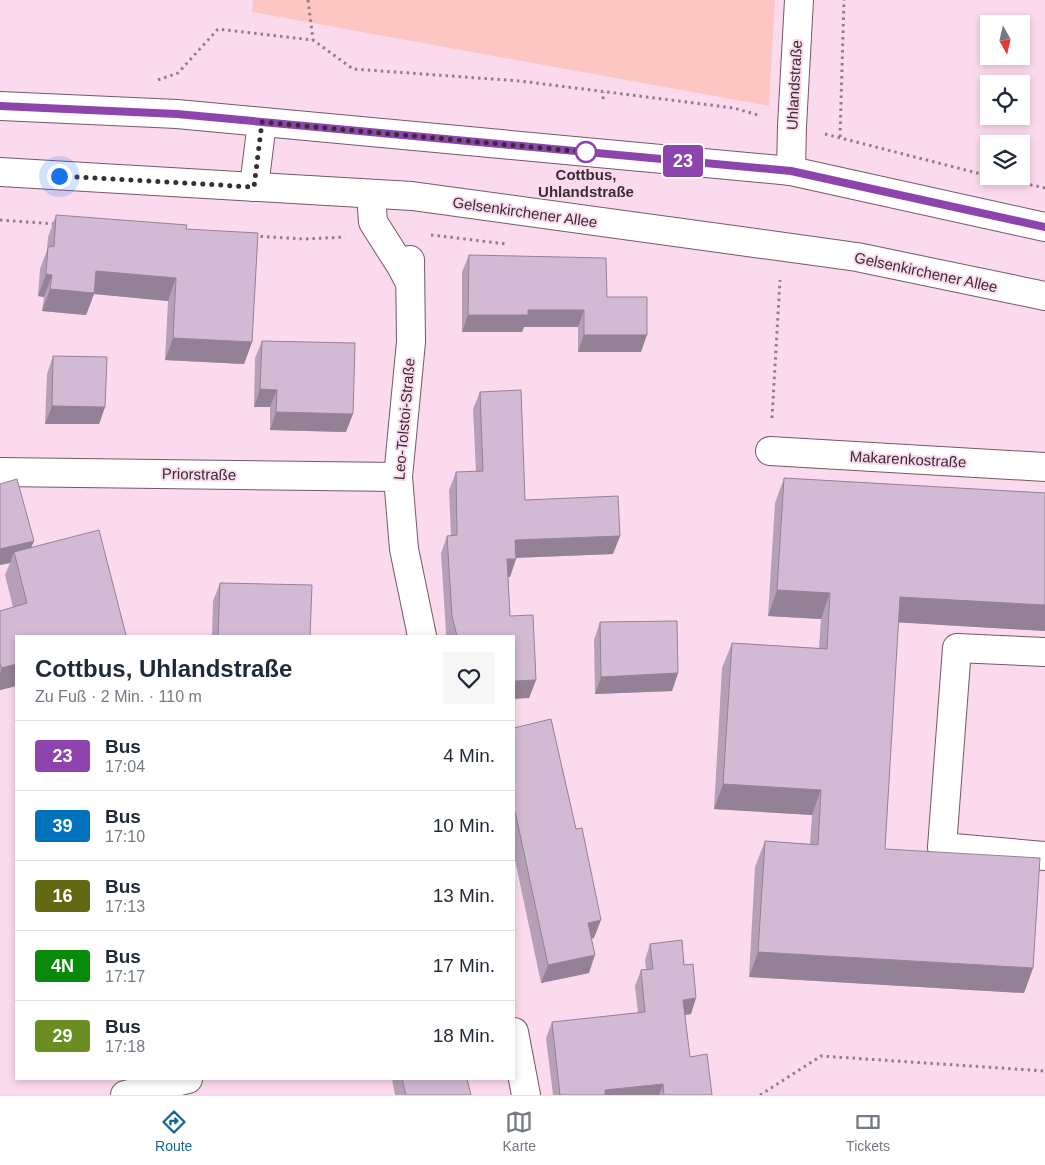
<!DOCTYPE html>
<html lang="de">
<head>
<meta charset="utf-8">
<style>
  :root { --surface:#fff; --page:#f6f6f7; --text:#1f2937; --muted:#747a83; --line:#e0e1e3; --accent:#146698 }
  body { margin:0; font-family:Helvetica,sans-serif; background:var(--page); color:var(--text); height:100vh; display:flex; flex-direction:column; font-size:19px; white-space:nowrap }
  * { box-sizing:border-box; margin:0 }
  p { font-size:16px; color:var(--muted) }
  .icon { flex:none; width:28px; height:28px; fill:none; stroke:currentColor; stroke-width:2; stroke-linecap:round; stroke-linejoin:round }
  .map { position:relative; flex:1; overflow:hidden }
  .sheet { position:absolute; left:15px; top:635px; width:500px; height:445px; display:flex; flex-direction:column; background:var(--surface); border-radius:0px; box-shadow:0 2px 8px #0003 }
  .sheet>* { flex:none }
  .badge { padding:0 10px; border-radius:4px; font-size:18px; line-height:32px }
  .needle { width:32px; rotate:172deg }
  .tools { position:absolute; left:980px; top:15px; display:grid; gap:10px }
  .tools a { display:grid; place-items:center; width:50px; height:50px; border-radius:0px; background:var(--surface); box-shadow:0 2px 8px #0003; font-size:25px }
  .you { position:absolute; width:25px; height:25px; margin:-12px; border:4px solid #fff; border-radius:50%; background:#1a73e8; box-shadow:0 0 0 8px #1a73e833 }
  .map>.badge { position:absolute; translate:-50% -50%; box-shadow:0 0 0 2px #fff }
  .round { display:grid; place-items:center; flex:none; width:52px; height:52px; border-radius:0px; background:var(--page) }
  .summary { display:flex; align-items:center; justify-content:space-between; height:85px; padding:0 20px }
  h1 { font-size:24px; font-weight:800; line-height:38px }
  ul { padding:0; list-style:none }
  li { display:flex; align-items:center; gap:15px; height:70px; padding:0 20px; border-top:1px solid var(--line) }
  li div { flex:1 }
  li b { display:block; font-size:19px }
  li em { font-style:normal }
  li .badge { min-width:55px; font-weight:700; text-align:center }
  .tab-bar { display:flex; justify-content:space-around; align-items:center; height:70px; border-top:1px solid var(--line); background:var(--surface); font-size:14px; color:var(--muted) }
  .tab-bar a { display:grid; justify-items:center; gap:2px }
  .tab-bar .active { color:var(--accent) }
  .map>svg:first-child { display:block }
  .green { fill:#fdc6c2 }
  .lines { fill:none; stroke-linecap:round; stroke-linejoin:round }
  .minor-casing { stroke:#755769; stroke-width:30 }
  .major-casing { stroke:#755769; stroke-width:30 }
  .path { stroke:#937c89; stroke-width:3; stroke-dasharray:2.5 4; stroke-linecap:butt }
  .minor { stroke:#fff; stroke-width:28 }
  .major { stroke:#fff; stroke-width:28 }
  .wall { fill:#b5a0b7 }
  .shaded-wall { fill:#938295 }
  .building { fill:#d2bad5; stroke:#938295 }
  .line-casing { stroke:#fff; stroke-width:11 }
  .line { stroke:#8e44ad; stroke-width:8 }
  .walk { stroke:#392c34; stroke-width:5; stroke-dasharray:0 9 }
  .stop-dot { fill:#fff; stroke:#8e44ad; stroke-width:2.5 }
  .labels { text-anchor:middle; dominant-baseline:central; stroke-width:4; stroke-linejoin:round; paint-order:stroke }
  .street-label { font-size:15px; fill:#392c34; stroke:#fcdaed }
  .stop-label { font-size:15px; font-weight:bold; fill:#392c34; stroke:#fcdaed }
</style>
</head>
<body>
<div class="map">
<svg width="1045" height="1095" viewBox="0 0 1045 1095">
  <rect width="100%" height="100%" fill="#fcdaed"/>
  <path class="green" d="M253 0H775L769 106 252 12Z"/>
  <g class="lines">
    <defs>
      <path id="minor" d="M791 171 792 126 799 0
        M254 187 262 122
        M371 194 373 222 401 266 410 283
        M410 260 411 342 398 477 404 549 422 636
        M770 451 1045 467
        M0 472 398 477
        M1045 652 957 648 942 847 1045 856
        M514 1032 526 1095
        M125 1095 188 1079"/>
      <path id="major" d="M0 106 177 114 791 171 1045 227
        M0 172 412 196 857 257 1045 296"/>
    </defs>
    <use href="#minor" class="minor-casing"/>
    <use href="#major" class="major-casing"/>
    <path class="path" d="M308 0 313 40
      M158 80 178 73 218 29 313 40 353 69 520 81 734 108 761 116
      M603 99 604 92
      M825 134 989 176
      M840 137 844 0
      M992 176 1045 188
      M0 220 55 224
      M431 235 507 244
      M254 236 304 239 345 237
      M772 418 780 280
      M760 1095 821 1056 1045 1071"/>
    <use href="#minor" class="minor"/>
    <use href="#major" class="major"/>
  </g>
  <path class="wall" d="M56 215 186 229 252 342 244 364 165 360 168 301 94 294 86 315 42 311 44 297 38 296 40 269 47 250 48 237Z
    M469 255 607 297 641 352H578V327H524L522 332H462V272Z
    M262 341 346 432 270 430V407H254L255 358Z
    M53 356 105 407 99 424H45L47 374Z
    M480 392 525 500 620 536 613 554 516 558 510 577H508L510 616 536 680 529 698 514 636H446V633L441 553 447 536H451L449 490 456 472H476L473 409Z
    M784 478 1045 493V631L898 622 885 849 1033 968 1024 993 749 977 755 867 765 841 810 844 812 815 714 809 722 668 732 643 819 648 821 619 768 616 775 503Z
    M0 484 31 547 126 635V636H16V686L0 690V611L13 607 5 575 10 563 0 565Z
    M220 583 310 636H212L213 601Z
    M600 622 678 673 672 691 595 694 594 640Z
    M514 728 594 938 591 939 589 973 541 983 514 855Z
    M650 944 691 1014 685 1015 690 1057 712 1095H553L546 1038 552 1022 638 1013 635 986 641 970 646 969 645 960Z
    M392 1079H467L471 1095H395Z"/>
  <path class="shaded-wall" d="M96 271 176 278 168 301 94 294 86 315 42 311 50 289Z
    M46 274 52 275 44 297 38 296Z
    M528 310H584L578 327H524L522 332H462L468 315Z
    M584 335H647L641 352H578Z
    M173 338 252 342 244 364 165 360Z
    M260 389 277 390 270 407H254Z
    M52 406 105 407 99 424H45Z
    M276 412 353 414 346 432 270 430Z
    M620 536 613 554 509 558 515 540Z
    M34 541 27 558 14 552 10 563 0 565V549Z
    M507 559H516L510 577H501Z
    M777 590 830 593 821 619 768 616Z
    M900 597 1045 605V631L891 622Z
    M16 664V686L0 690V673L2 668Z
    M678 673 672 691 595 694 601 677Z
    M536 680 529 698 514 699V681Z
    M723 784 821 790 812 815 714 809Z
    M601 920 594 938 581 941 588 923Z
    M758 952 1033 968 1024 993 749 977Z
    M595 955 589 973 541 983 548 965Z
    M696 998 691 1014 677 1016 683 1000Z
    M663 1084 659 1095H603L605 1090Z"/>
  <path class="building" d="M56 215 187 225 186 229 258 233 252 342 173 338 176 278 96 271 94 293 50 289 52 275 46 274 48 247 54 246Z
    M469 255 606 258 607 297H647V335H584V310H528V315H468Z
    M262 341 355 343 353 414 276 412 277 390 260 389Z
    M53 356 107 357 105 407 52 406Z
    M521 390 525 500 618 496 620 536 515 540 516 559H507L510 616 533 615 536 680 514 681V636H457L452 616 447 536 457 535 456 472 483 471 480 392Z
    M784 478 1045 493V605L900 597 885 849 1040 858 1033 968 758 952 765 841 818 845 821 790 723 784 732 643 827 649 830 593 777 590Z
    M17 479 34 541 0 549V484Z
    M99 530 126 635 123 636H16V664L2 668 0 664V611L27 603 14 552Z
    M220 583 312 585 310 636H218Z
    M677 621 678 673 601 677 600 622Z
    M551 719 576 829 582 828 601 920 588 923 595 955 548 965 515 811H514V728Z
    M682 940 684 965 693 964 696 998 683 1000 690 1057 707 1054 712 1095H664L663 1084 605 1090V1095H560L552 1022 645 1012 641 970 653 969 650 944Z
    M402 1079H467L471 1095H406Z"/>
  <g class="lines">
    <defs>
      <path id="line" d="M0 106 177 114 791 171 1045 227"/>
    </defs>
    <use href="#line" class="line-casing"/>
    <use href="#line" class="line"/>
    <path class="walk" d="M59 176 254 187 262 122 586 152"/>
  </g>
  <circle class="stop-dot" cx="586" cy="152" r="10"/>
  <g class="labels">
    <g class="street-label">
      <text transform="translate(794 85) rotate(-87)">Uhlandstraße</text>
      <text transform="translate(525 212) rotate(8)">Gelsenkirchener Allee</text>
      <text transform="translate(926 272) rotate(12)">Gelsenkirchener Allee</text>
      <text transform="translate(404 419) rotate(-85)">Leo-Tolstoi-Straße</text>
      <text transform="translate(908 459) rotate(3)">Makarenkostraße</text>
      <text transform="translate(199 474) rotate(1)">Priorstraße</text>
    </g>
    <g class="stop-label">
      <text x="586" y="174">Cottbus,<tspan x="586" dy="17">Uhlandstraße</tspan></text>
    </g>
  </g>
</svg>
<div class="tools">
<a><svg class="needle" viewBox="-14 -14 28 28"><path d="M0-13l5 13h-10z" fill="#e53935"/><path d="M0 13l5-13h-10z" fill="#747a83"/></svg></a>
<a><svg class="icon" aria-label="locate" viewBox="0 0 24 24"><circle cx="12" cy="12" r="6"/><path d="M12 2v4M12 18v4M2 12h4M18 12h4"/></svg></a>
<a><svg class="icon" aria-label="layers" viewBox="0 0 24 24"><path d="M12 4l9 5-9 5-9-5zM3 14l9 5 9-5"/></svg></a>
</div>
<div class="you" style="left:59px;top:176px"></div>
<b class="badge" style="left:683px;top:161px;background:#8e44ad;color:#fff">23</b>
<section class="sheet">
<div class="summary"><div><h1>Cottbus, Uhlandstraße</h1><p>Zu Fuß · 2 Min. · 110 m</p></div><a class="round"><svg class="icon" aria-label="heart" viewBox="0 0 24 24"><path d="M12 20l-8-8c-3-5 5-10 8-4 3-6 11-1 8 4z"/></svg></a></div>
<ul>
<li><span class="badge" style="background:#8e44ad;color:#fff">23</span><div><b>Bus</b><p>17:04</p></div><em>4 Min.</em></li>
<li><span class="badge" style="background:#0072bc;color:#fff">39</span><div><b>Bus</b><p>17:10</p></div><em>10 Min.</em></li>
<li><span class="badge" style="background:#636913;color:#fff">16</span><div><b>Bus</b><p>17:13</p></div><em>13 Min.</em></li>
<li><span class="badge" style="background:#088a08;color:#fff">4N</span><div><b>Bus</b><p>17:17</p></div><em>17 Min.</em></li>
<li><span class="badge" style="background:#6b8e23;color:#fff">29</span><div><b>Bus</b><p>17:18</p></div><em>18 Min.</em></li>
</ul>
</section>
</div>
<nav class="tab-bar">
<a class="active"><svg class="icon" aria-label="directions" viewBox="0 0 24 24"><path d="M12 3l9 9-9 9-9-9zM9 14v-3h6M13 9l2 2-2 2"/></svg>Route</a>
<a><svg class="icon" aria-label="map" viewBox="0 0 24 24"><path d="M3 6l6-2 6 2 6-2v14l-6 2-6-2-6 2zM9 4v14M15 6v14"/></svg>Karte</a>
<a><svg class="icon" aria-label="tickets" viewBox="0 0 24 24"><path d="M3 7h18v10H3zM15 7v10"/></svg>Tickets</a>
</nav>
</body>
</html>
